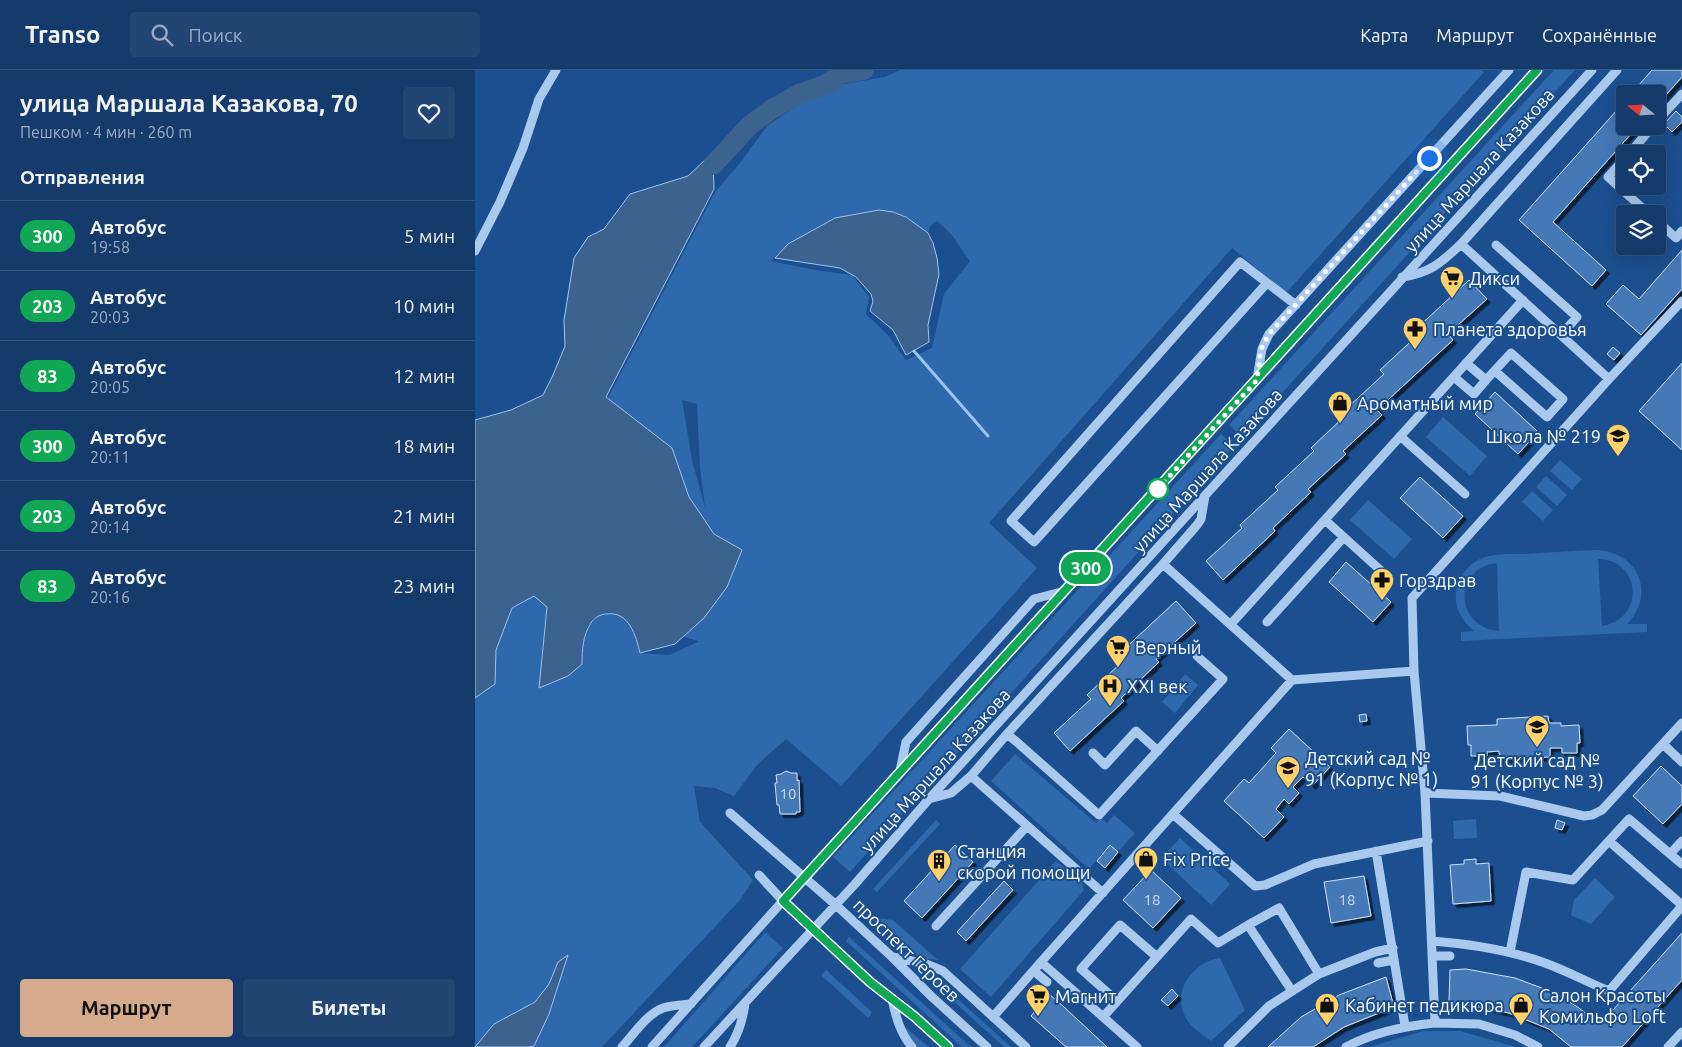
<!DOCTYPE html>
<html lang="ru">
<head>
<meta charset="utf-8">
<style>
  :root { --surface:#143b6b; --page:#214673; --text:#f1f3f6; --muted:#9dadc1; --line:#33557e; --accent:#d6ab8b }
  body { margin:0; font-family:Ubuntu,sans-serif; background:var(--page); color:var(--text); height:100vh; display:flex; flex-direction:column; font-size:19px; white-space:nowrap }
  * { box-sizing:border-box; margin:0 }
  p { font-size:16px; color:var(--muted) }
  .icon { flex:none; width:28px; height:28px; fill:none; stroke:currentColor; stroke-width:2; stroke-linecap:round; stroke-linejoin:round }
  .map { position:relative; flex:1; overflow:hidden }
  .panel { display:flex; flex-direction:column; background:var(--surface); width:475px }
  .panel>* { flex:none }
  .badge { padding:0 10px; border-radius:16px; font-size:18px; line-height:32px }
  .needle { width:32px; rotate:288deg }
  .tools { position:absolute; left:1141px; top:15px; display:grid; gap:10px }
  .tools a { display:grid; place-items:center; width:50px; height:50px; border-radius:5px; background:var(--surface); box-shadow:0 5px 20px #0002,0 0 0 1px var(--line); font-size:25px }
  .you { position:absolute; width:25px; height:25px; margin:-12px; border:4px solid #fff; border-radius:50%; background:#1a73e8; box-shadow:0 0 0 8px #1a73e833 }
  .map>.badge { position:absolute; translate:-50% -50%; box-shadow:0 0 0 2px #fff }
  h2 { padding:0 20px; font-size:19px; line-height:45px }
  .round { display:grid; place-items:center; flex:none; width:52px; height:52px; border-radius:5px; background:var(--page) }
  .summary { display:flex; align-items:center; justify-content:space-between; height:85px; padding:0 20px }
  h1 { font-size:24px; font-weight:600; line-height:38px }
  .button { display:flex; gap:10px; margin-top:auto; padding:10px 20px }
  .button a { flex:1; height:58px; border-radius:5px; background:var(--accent); color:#111; font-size:20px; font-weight:600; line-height:58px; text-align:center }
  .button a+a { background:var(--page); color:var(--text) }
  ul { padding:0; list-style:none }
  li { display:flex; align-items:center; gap:15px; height:70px; padding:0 20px; border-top:1px solid var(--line) }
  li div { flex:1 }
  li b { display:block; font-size:19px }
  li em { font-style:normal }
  li .badge { min-width:55px; font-weight:700; text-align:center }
  header { display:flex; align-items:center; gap:30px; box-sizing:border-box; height:70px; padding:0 25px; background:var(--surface); border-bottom:1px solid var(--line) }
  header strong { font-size:24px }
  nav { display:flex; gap:28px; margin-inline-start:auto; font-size:18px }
  .search { width:350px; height:45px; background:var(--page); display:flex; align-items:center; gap:12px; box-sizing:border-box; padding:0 18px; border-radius:5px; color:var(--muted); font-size:19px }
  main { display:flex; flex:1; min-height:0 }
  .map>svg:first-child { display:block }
  .green { fill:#2e69ad; fill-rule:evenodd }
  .water { fill:#3c6290; stroke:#9cc4f0 }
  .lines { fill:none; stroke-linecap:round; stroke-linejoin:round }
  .stream { stroke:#9cc4f0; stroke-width:3 }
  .river { stroke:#3c6290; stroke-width:20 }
  .building { fill:#4478b7; stroke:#cfe3fa; filter:url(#shadow) }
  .minor { stroke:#a9c9ee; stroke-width:9 }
  .line-casing { stroke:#fff; stroke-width:11 }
  .line { stroke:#10a855; stroke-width:8 }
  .walk { stroke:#fff; stroke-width:5; stroke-dasharray:0 9 }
  .stop-dot { fill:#fff; stroke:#10a855; stroke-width:2.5 }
  .labels { text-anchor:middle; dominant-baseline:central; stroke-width:4; stroke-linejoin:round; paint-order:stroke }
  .number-label { font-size:15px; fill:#d0dded }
  .street-label { font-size:18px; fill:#fff; stroke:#1b4f8f }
  .poi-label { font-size:18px; fill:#fff; stroke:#1b4f8f; text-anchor:start }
</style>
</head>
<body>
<header>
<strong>Transo</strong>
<div class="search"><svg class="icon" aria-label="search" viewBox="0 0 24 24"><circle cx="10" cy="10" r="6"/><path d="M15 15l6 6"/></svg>Поиск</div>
<nav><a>Карта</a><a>Маршрут</a><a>Сохранённые</a></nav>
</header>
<main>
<section class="panel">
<div class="summary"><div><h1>улица Маршала Казакова, 70</h1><p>Пешком · 4 мин · 260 m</p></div><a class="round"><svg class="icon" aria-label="heart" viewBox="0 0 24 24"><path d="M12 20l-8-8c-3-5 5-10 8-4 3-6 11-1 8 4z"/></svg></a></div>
<h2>Отправления</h2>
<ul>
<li><span class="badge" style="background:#10a855;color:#fff">300</span><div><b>Автобус</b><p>19:58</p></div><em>5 мин</em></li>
<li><span class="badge" style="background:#10a855;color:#fff">203</span><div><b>Автобус</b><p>20:03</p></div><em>10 мин</em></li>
<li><span class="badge" style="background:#10a855;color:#fff">83</span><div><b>Автобус</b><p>20:05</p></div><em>12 мин</em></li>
<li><span class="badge" style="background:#10a855;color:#fff">300</span><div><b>Автобус</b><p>20:11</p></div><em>18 мин</em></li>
<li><span class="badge" style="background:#10a855;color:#fff">203</span><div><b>Автобус</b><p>20:14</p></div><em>21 мин</em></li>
<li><span class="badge" style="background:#10a855;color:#fff">83</span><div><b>Автобус</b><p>20:16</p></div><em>23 мин</em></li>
</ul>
<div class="button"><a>Маршрут</a><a>Билеты</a></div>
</section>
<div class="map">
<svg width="1207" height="977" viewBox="0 0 1207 977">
  <defs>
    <filter id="shadow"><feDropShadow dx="3.5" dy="3.5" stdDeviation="0" flood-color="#0009"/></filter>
  </defs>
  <rect width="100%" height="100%" fill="#1b4f8f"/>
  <path class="green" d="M425 0H1007L1009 2 811 223 757 178 514 453 562 498 366 716 311 669 282 695 259 726 240 718 219 716 225 752 278 810 265 830 127 977H0V489L130 351 134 326 240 122 265 93 292 56 326 33 369 14 410 7ZM418 142 431 147 453 163 455 156 462 151 476 164 495 191 469 224 457 278 431 290 413 265 391 244 394 227 377 205 340 200 296 191 313 174 360 148ZM207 330 222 334 225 398 230 437 217 390ZM60 526 124 545C109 559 108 575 107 594L66 587 72 537ZM151 550 223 571V572L194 585 165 583 162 567Z
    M1079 0H1100L767 367 754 355Z
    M968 347 1012 386 995 406 951 367Z
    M746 364 759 376 375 802 358 787Z
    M1085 390 1107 409 1097 420 1075 401Z
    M1071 406 1092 425 1082 436 1061 417Z
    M1057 421 1078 440 1068 451 1047 432Z
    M893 430 937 469 919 489 875 450Z
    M1123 480C1164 483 1181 524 1152 554H1172V562L986 571V562L999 561C987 551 979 538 981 522 983 508 992 495 1005 489 1018 483 1036 484 1050 484 1074 482 1099 481 1123 480ZM1123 489C1166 489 1171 549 1127 556ZM1021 493 1022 494 1024 561C980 557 977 500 1021 493Z
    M710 604 723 615 700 643 687 632Z
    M540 684 621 753 626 748 632 753 639 745 660 763 643 782 635 775 614 799 516 711Z
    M1001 749 1002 768 979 769 978 751Z
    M461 750 465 754 402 822 398 819Z
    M705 768 755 814 736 835 686 788Z
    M581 791 607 812 609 820 516 927 485 899Z
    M1120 808 1140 827 1116 854 1096 845 1099 830Z
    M400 848 418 850 463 890 448 888 435 883 398 850Z
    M290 862 308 878 217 977H189Z
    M374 867 496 977H487L371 871Z
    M745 888 770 940 736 971C727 964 718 959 712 950 695 923 717 892 745 888Z
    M351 900 397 942 393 948 346 905Z
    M449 900 462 906 476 918 474 921 536 977H529L455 910 448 901Z
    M430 957 454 977H443L438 973 429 958Z
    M948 961H985L1041 977H895Z"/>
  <path class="water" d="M231 89 238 95 239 119 131 327 197 378 214 427 239 464 267 480 252 517 229 548 200 574 165 583C161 566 154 541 132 544 125 544 119 548 116 553 108 565 107 580 107 594L93 606 64 618 72 537 59 526 37 538 21 580 20 614 0 628V350L36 340 68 325 78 305 90 276 89 250 99 188 113 167 129 159 155 124 213 106Z
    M404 140 418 142 431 147 453 163 458 173 462 188 464 204 453 255 454 272 431 285 418 260 395 241 398 231 396 224 381 207 365 198 300 188 313 174 360 148Z
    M93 885 74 944 59 976 54 977H0L19 954 60 932 74 914 83 892Z"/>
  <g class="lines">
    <path class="stream" d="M439 281 513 366"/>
    <path class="river" d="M238 95 275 55 297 39 324 24 350 15 366 4 389 0"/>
  </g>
  <path class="building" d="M1177 0H1207V7L1182 35V24H1156Z
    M1150 31V56H1163L1078 152 1131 200 1117 216 1044 150Z
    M1201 41 1207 47V52L1197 62 1189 54Z
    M1207 180V219L1166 265 1131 234 1148 215 1164 229Z
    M994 210 1012 229 973 264 978 270 902 340 907 345 868 381 871 384 833 419 836 422 798 458 800 461 748 510 731 491 767 458 765 455 803 420 800 417 839 381 836 378 874 342 871 339 909 304 905 300 944 264 940 260Z
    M1138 277 1145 283 1139 290 1132 284Z
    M1207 293V380L1164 341Z
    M1020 322 1063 362 1043 384 1000 344Z
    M945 407 988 446 968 468 925 428Z
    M871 492 916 532 898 552 854 512Z
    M701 531 721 553 681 589 684 592 646 628 649 631 595 681 579 663 616 629 612 625 650 589 645 583Z
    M891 644 892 651 885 652 884 645Z
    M1073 646 1074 653H1086V656L1104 655 1105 673H1102V683H1087V678H1075V687L1025 689 1024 681 1012 682V686H996V675H993L992 656 1022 655V649Z
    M814 659 855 697 837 716 828 707 818 717 824 723 814 734 809 729 801 739 809 747 789 768 749 731 769 709 774 713 801 683 796 678Z
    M1186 696 1207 716V734L1188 754 1158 726Z
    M311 701 316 703H322V711L324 710 325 742H321V744H305L304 735H302L300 713H302L301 705 306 704Z
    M1082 750 1090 753 1087 760 1080 758Z
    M480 775 498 792 447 848 429 831Z
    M635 775 643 782 630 798 622 791Z
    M1001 789V794L1014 793 1016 831 978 834 975 795 989 794V790Z
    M676 800 706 828 678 858 648 830Z
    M889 806 896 846 856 853 849 812Z
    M529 811 538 820 491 871 482 862Z
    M1207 863V910L1147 977H1096L1074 959 1034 943 974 931 975 900 991 899 1040 908 1080 923 1104 938 1118 949 1129 950Z
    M911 907 919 937 869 957 838 977H793L826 947 864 925Z
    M697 919 703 926 693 936 686 930Z
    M574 924 589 937 632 977H591L556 946Z"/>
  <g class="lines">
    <path class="minor" d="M1182 51 1207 24
      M1154 84 1178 56
      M1150 88 1133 107 1174 144
      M1182 151 1201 168 1207 161
      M986 174 1134 309 1207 231
      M1021 175 1102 247 1086 265
      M0 181 25 132 48 78 64 29 81 0
      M927 207C955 203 966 193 986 174L1142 0
      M792 213 559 472 536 451 765 192 821 235
      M991 293 1011 310 1036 283 1088 329 1072 347 1020 301
      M979 307 999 324 1011 310
      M782 309 787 279 794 264 1034 0
      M925 366 990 424
      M850 450 914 508
      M688 494 817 610 939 601
      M792 552 869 467
      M756 554 1048 230
      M532 664 543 673 624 745 748 609 722 586
      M1188 674 1207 692
      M618 683 630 695 661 661 683 681
      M425 701 431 672 559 529 590 521
      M496 706 628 823
      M950 723 1025 726 1109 746 1117 745 1127 740 1207 653
      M454 729 476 723 496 706 532 664 688 494 722 455 726 449 730 426
      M255 743 361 835 417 887 456 926 512 977
      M698 744 780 816 790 815 839 794 953 771
      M1134 771 1207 835
      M901 781 930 956
      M1195 784 1207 794
      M284 805 308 831 395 912 440 947 473 977
      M773 855 817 921
      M461 856 552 756
      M957 871C996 874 1034 880 1070 893 1092 901 1112 912 1134 921L1207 836
      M1035 882 1051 802 1098 810 1154 749 1195 784 1207 771
      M958 886H975
      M418 887 451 894 468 901 551 977
      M566 892 817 610
      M903 893 919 890
      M559 901 572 912
      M417 929C421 947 425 963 437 977
      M642 931 606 899 645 855 682 887
      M518 947 566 892 662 977
      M628 947 716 849 743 873 773 855 804 838 844 904
      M147 977C159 964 172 944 188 938 196 935 207 935 216 934
      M177 977 348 786 590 521 1062 0
      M229 977 380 814 454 729 1117 0
      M255 977C264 963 268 949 270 933
      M753 977 794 936 844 904 900 882 918 878
      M871 977C899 962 929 956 960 953
      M1063 977 1040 965 1004 954 960 953 950 723 939 601 937 528 1134 309
      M1193 977 1207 962"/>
  </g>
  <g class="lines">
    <defs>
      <path id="line" d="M473 977 440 947 395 912 308 831 1062 0"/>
    </defs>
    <use href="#line" class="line-casing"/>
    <use href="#line" class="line"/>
    <path class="walk" d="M683 419 680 422 782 310 786 279 794 264 954 88"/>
  </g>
  <defs>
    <symbol id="supermarket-pin" viewBox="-11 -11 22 30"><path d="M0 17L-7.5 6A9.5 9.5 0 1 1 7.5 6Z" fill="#ffd166" stroke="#1b4f8f"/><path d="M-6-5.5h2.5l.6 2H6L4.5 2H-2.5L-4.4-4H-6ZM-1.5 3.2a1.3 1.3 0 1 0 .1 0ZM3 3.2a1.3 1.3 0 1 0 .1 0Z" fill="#111"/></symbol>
    <symbol id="pharmacy-pin" viewBox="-11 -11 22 30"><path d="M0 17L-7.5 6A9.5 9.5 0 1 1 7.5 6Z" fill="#ffd166" stroke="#1b4f8f"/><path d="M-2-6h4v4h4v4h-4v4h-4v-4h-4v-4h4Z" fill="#111"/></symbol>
    <symbol id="shop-pin" viewBox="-11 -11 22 30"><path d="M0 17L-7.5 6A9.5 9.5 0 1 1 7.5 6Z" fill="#ffd166" stroke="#1b4f8f"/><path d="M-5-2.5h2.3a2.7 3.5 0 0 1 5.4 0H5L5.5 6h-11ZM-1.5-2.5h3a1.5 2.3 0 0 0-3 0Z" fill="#111"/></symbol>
    <symbol id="school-pin" viewBox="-11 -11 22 30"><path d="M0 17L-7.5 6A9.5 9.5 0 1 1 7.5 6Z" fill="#ffd166" stroke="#1b4f8f"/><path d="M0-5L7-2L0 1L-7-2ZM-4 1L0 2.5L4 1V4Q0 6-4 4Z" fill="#111"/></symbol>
    <symbol id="hospital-pin" viewBox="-11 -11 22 30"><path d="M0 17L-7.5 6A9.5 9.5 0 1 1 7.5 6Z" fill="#ffd166" stroke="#1b4f8f"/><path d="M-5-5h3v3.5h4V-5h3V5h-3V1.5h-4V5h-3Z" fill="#111"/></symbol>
    <symbol id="building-pin" viewBox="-11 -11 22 30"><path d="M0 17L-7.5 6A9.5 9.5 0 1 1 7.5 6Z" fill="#ffd166" stroke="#1b4f8f"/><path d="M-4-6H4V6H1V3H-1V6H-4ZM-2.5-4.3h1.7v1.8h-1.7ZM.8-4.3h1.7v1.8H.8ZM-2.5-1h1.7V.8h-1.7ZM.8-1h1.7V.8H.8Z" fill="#111"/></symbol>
  </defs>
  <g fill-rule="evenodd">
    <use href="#supermarket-pin" x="963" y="194" width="28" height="38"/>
    <use href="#pharmacy-pin" x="926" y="245" width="28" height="38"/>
    <use href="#shop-pin" x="851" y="319" width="28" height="38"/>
    <use href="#school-pin" x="1129" y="352" width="28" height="38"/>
    <use href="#pharmacy-pin" x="893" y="496" width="28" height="38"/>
    <use href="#supermarket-pin" x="629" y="563" width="28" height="38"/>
    <use href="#hospital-pin" x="621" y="602" width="28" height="38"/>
    <use href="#school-pin" x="1048" y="643" width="28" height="38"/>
    <use href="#school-pin" x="799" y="684" width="28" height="38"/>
    <use href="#shop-pin" x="657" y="775" width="28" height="38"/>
    <use href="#building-pin" x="450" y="777" width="28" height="38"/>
    <use href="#supermarket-pin" x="549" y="912" width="28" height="38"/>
    <use href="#shop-pin" x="838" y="921" width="28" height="38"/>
    <use href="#shop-pin" x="1032" y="921" width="28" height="38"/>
  </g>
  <circle class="stop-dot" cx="683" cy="419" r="10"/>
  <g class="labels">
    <g class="number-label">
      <text x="313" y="723">10</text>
      <text x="677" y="829">18</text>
      <text x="872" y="829">18</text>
    </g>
    <g class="street-label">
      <text transform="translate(1004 100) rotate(-48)">улица Маршала Казакова</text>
      <text transform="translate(732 400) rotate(-48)">улица Маршала Казакова</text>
      <text transform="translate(460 700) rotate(-48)">улица Маршала Казакова</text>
      <text transform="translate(432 880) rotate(44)">проспект Героев</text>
    </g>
    <g class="poi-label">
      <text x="994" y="208">Дикси</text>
      <text x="958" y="259">Планета здоровья</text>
      <text x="882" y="333">Ароматный мир</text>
      <text x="1126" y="366" text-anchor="end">Школа № 219</text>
      <text x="924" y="510">Горздрав</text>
      <text x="660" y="577">Верный</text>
      <text x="652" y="616">XXI век</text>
      <text x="830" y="688">Детский сад №<tspan x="830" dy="21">91 (Корпус № 1)</tspan></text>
      <text x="1062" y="690" text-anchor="middle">Детский сад №<tspan x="1062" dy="21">91 (Корпус № 3)</tspan></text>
      <text x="482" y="781">Станция<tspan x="482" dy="21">скорой помощи</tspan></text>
      <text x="688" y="789">Fix Price</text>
      <text x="1064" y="925">Салон Красоты<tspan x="1064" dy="21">Комильфо Loft</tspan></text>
      <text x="580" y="926">Магнит</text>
      <text x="870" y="935">Кабинет педикюра</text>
    </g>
  </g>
</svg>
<div class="tools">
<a><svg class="needle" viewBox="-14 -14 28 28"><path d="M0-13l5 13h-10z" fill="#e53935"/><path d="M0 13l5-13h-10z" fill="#9dadc1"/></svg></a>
<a><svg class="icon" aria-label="locate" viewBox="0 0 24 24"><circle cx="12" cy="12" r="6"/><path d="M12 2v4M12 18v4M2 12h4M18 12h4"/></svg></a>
<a><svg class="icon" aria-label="layers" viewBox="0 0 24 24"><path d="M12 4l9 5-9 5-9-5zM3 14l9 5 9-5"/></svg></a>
</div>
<div class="you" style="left:954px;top:88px"></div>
<b class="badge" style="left:611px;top:498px;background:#10a855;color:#fff">300</b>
</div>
</main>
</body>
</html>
